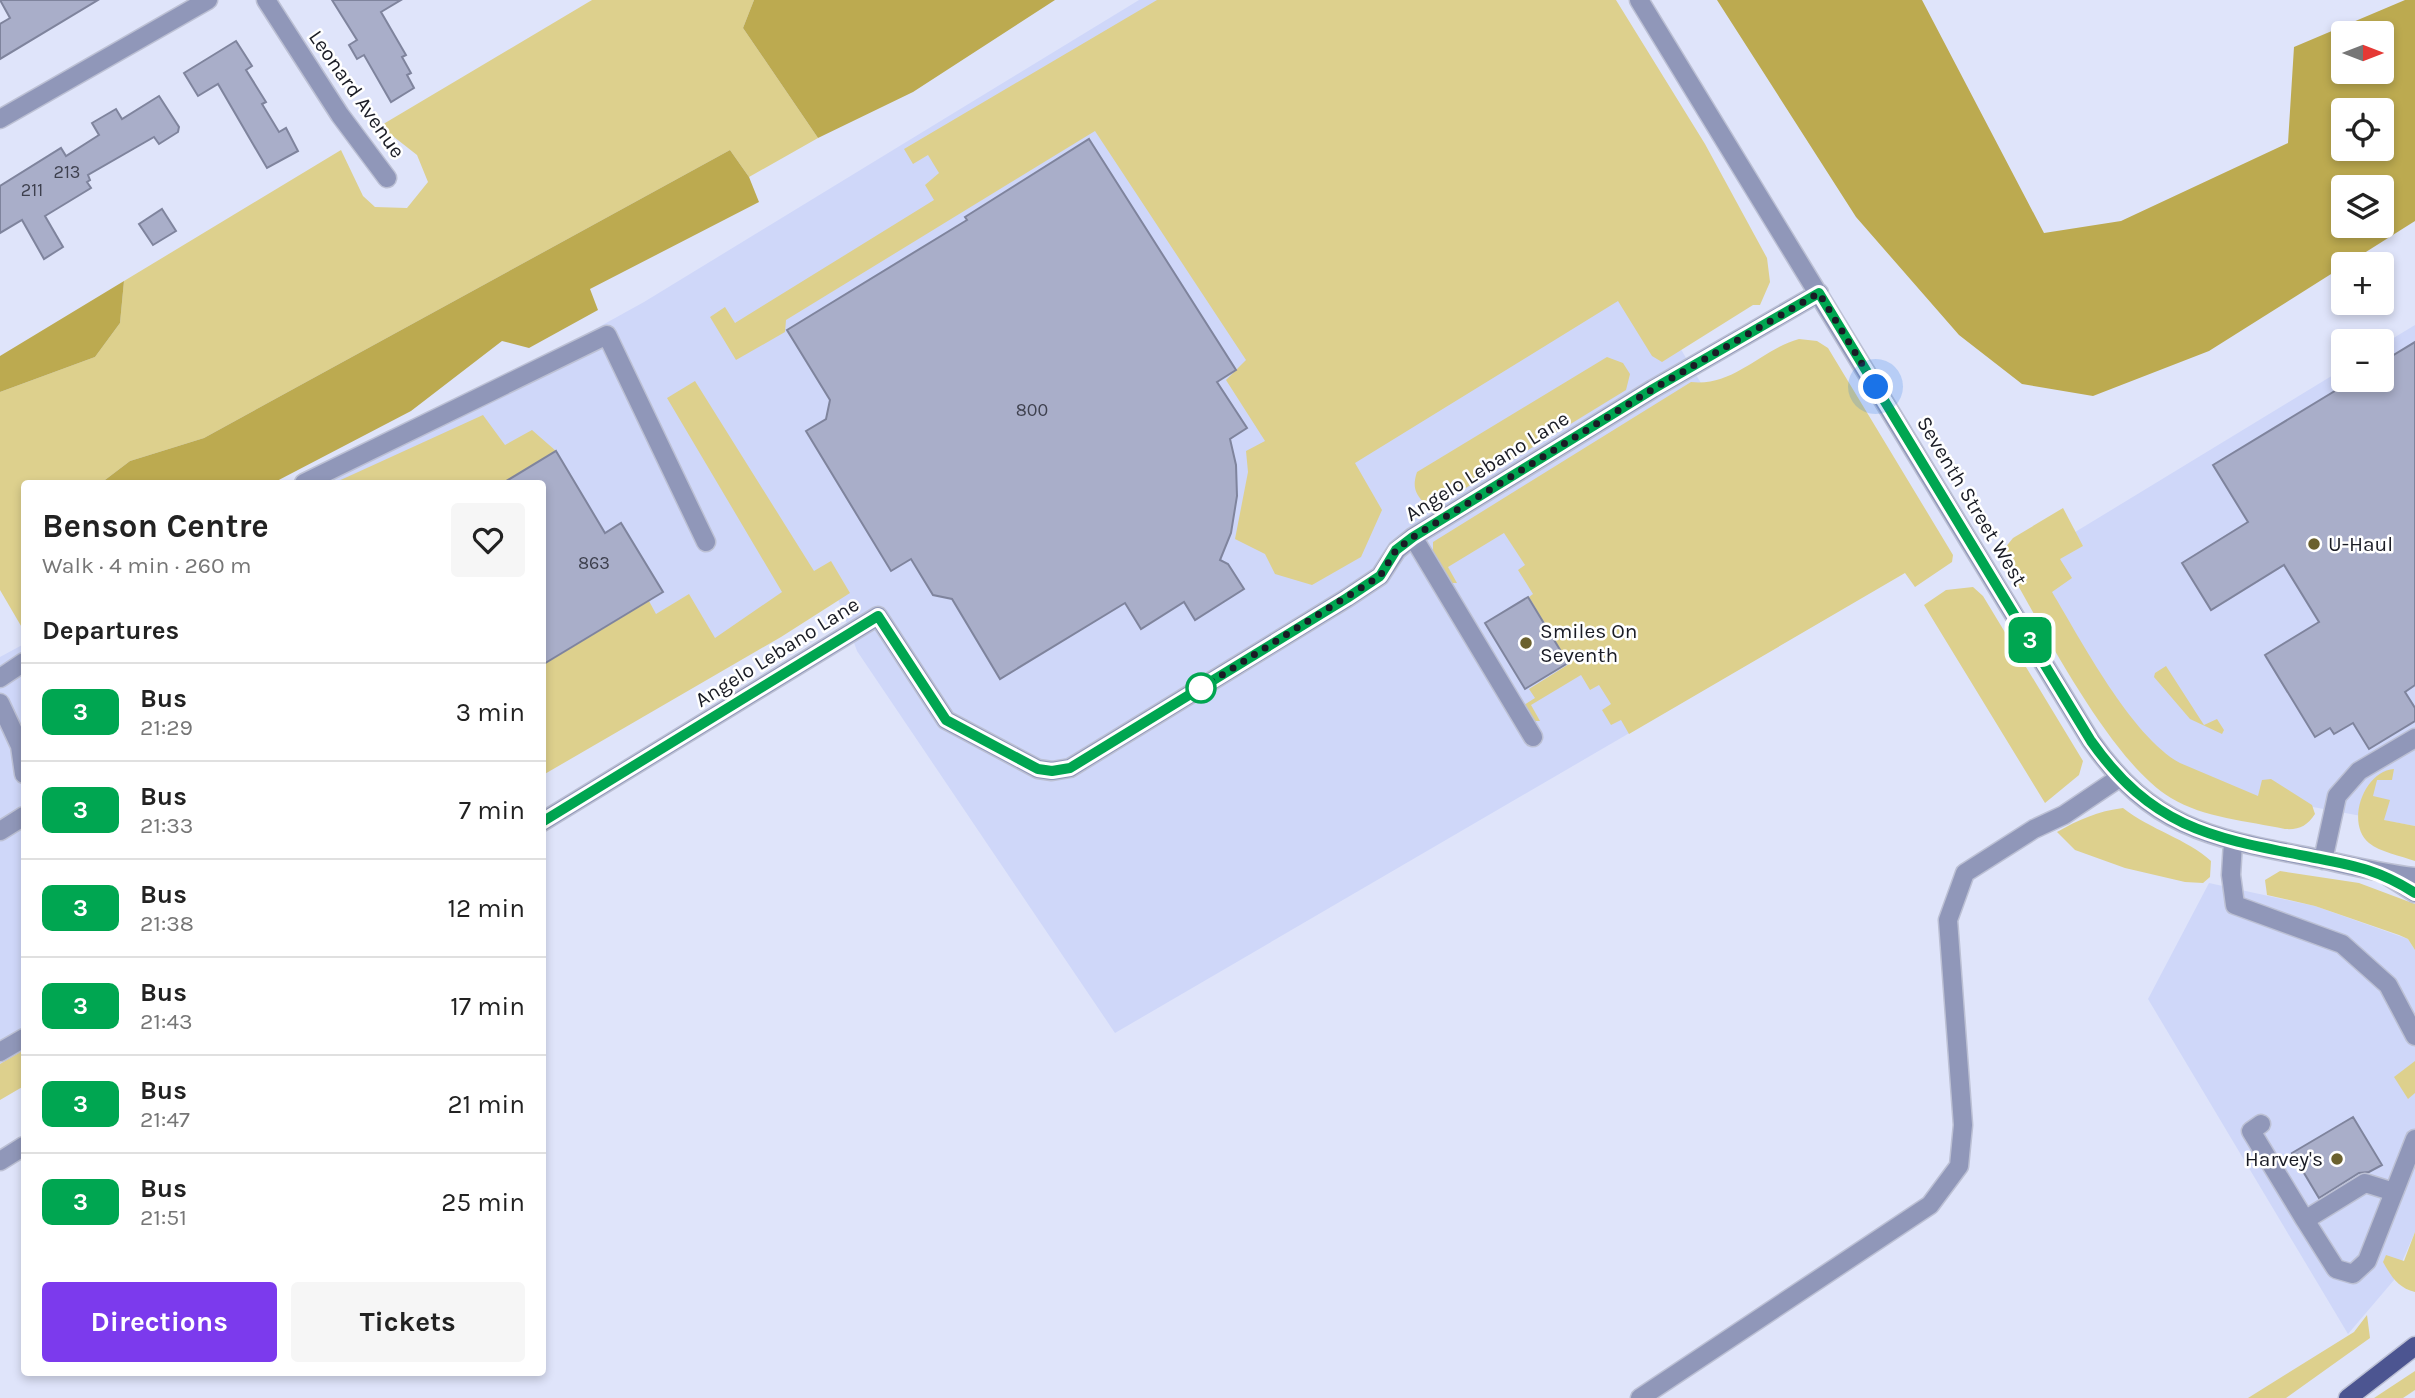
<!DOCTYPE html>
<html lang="en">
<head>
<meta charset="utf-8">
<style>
  :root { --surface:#fff; --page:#f6f6f6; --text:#222; --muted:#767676; --line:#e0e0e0; --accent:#7c3aed }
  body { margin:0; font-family:Karla,sans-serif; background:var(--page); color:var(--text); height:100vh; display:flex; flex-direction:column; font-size:26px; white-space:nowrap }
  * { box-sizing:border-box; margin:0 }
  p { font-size:23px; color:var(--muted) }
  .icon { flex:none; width:38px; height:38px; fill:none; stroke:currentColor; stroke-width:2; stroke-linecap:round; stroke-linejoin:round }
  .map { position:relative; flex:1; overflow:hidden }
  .side { position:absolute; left:21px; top:480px; width:525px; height:896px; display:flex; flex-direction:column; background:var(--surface); border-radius:7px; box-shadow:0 4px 10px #0003 }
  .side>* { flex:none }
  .badge { padding:0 14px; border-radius:10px; font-size:24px; line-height:46px }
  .needle { width:46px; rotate:90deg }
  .controls { position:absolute; left:2331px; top:21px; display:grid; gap:14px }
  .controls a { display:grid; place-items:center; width:63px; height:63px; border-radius:7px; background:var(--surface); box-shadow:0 4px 10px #0003; font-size:35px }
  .you { position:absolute; width:35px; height:35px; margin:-18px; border:5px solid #fff; border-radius:50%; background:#1a73e8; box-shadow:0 0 0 10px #1a73e833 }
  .map>.badge { position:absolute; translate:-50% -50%; box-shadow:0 0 0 4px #fff }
  h2 { padding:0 21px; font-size:26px; line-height:63px }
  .round { display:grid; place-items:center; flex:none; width:74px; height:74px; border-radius:7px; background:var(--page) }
  .headline { display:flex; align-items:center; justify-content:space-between; height:119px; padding:0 21px }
  h1 { font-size:33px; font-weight:700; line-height:52px }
  .button { display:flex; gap:14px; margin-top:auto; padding:14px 21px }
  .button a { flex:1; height:80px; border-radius:7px; background:var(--accent); color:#fff; font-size:28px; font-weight:700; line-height:80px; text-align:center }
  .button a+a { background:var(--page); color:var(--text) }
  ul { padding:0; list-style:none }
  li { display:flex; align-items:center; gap:21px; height:98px; padding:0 21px; border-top:2px solid var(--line) }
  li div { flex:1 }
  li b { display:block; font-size:26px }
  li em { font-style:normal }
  li .badge { min-width:77px; font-weight:700; text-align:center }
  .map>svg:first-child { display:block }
  .built { fill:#cfd7f9 }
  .green { fill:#ddd08d }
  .forest { fill:#bcaa50; fill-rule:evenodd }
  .building { fill:#a9aec9; stroke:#7f849d; stroke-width:2 }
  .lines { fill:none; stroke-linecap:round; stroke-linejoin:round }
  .minor-casing { stroke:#bcc0d4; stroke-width:21 }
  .major-casing { stroke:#bcc0d4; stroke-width:21 }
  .minor { stroke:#9097b9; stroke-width:18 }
  .major { stroke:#4c5591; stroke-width:18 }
  .line-casing { stroke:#fff; stroke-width:16 }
  .line { stroke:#00a651; stroke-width:10 }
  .walk { stroke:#1a1c25; stroke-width:7; stroke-dasharray:0 12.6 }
  .poi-dot { fill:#6b612e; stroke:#fff; stroke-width:2.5 }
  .stop-dot { fill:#fff; stroke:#00a651; stroke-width:3.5 }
  .labels { text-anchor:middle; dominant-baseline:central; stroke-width:5; stroke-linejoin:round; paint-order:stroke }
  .number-label { font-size:18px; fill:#3e404e }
  .street-label { font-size:21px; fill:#1a1c25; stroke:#fff }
  .poi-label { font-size:21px; fill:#1a1c25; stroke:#fff; text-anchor:start }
</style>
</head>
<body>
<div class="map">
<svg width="2415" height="1398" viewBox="0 0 2415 1398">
  <rect width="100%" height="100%" fill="#dfe4fa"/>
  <path class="built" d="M1139 0H1463L1632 267 1837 612 1115 1033 857 651 838 599 543 774 542 483H317L644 302Z
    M2415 325V826L2174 781 2021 565 2343 369V380H2382V345Z
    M24 644V1080L0 1095V657Z
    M2209 883 2315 906 2408 939 2415 950V1232L2394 1280 2348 1334 2148 999Z"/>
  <path class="green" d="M592 0H754L743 28 818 138 749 177 730 150 204 438 130 461 101 483H24V631L0 590V392L95 357 120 323 124 281 341 150 363 196 375 207 407 208 428 182 417 155 380 126Z
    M1157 0H1616L1705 144 1767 258 1770 282 1760 305H1753L1662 362 1652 356 1618 301 1355 463 1382 510 1361 557 1312 585 1275 574 1265 554 1235 539 1248 472 1246 451 1265 441 1226 380 1246 360 1095 131 786 320 785 332 736 360 710 317 725 307 735 323 934 200 925 185 939 173 928 155 913 164 904 149Z
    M1799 339 1817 341 1828 348 1953 555 1952 562 1915 587 1905 573 1629 734 1621 720 1611 725 1602 710 1611 704 1599 685 1590 690 1581 675 1531 705 1540 721H1535L1524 705 1535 698 1529 689 1569 664 1529 597 1533 594 1518 570 1525 565 1504 533 1448 567 1457 583H1452L1433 553V542L1691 382C1734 387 1760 350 1799 339Z
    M1607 357 1623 363 1630 374 1626 390 1438 505H1426C1415 494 1412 487 1417 472Z
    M695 381 814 571 831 561 850 593 781 637 543 775V665L649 601 656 614 689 594 715 638 782 592 667 398Z
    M483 415 505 445 532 430 556 451 503 483H334Z
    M2063 508 2083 546 2060 559 2072 578 2052 592C2081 640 2131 736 2180 763L2258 796 2262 780 2271 779 2312 805 2315 814C2307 826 2299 830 2285 829 2248 821 2204 818 2171 798 2108 760 2039 620 2000 554L2013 538Z
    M1973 587 1983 596 2083 761 2079 775 2045 803 1924 605 1946 590Z
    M2166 666 2204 725 2217 719 2224 730 2222 734 2190 719 2154 677 2155 673Z
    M2394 769 2392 780H2377L2373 796 2390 800 2384 820 2415 826V861C2401 856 2380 852 2369 843 2345 823 2364 771 2394 769Z
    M2123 808C2151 830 2187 839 2211 861L2210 877 2203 883 2185 882 2125 868 2075 850 2057 832C2078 820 2098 811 2123 808Z
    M2280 871 2359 883 2415 904V950L2408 939 2399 935 2315 906 2267 895 2265 880Z
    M24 1050V1086L0 1100V1064Z
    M2415 1061V1093L2408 1099 2394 1077Z
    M2415 1232V1292C2398 1288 2391 1276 2383 1262L2386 1255 2404 1261Z
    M2367 1315 2370 1338 2286 1398H2248L2354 1332Z
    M2415 1371V1390L2403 1398H2374Z"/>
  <path class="forest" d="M754 0H1055L913 92 818 138 743 28Z
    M1717 0H1922L2044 233 2121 221 2288 143 2294 47 2405 0H2415V221L2209 351 2093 396 2022 384 1959 335 1856 217ZM2343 33H2382V72H2343ZM2343 110H2382V149H2343ZM2343 187H2382V226H2343Z
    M730 150 749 177 759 202 590 289 598 310 529 348 502 341 411 411 273 483H101L130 461 204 438Z
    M124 281 120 323 95 357 0 392V356Z"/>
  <path class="building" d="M0 0H98L0 59V24L10 18Z
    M332 0H401L381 12 406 55 402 57 411 73 407 75 414 88 391 102 364 55 357 59 349 45 357 40Z
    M236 41 252 66 246 70 266 102 262 104 279 132 286 128 298 151 267 168 218 84 198 96 184 73Z
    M159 96 179 127 178 132 159 144 154 137 88 175 90 180 87 182 91 188 45 216 63 247 44 259 22 220 0 233V186L61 148 66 156 99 135 92 123 116 109 122 119Z
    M1089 139 1236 370 1217 382 1247 428 1230 439 1236 465 1237 496 1231 533 1220 560 1228 564 1244 589 1195 620 1184 602 1141 629 1125 603 1000 679 952 599 933 595 911 559 891 571 806 431 826 419 830 400 787 330 967 220 965 217Z
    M162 209 176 231 153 245 139 224Z
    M2415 342V685L2405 692 2415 708V721L2369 749 2353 723 2334 734 2330 728 2315 737 2265 655 2319 622 2284 565 2211 610 2182 563 2248 522 2213 465 2353 380H2382V362Z
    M556 451 605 533 621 523 663 592 542 665V483H503Z
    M1528 597 1568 663 1525 689 1485 623Z
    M2353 1117 2382 1165 2369 1172 2359 1173 2319 1198 2292 1153Z"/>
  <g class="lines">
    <defs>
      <path id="minor" d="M266 0 340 115 387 178
        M1639 0 2091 741C2152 828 2211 838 2310 857 2345 864 2379 873 2415 877
        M0 119 208 0
        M304 483 607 335 706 542
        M1413 537 1533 737
        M0 678 24 662
        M0 703 20 746 24 774
        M542 822 878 616 946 720 1038 769 1052 771 1070 768 1347 598 1380 576 1397 550 1413 537 1653 389 1819 293
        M0 831 24 816
        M2233 842 2231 875 2235 905 2342 944 2388 985 2415 1036
        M2323 860 2337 796 2359 771 2415 738
        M2388 876 2415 893
        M0 1052 24 1038
        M2261 1124 2251 1131 2305 1220 2365 1183 2394 1192
        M0 1161 24 1146
        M2305 1220 2336 1269 2353 1274 2367 1261 2415 1139
        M1640 1398 1930 1205 1959 1166 1963 1125 1948 920 1965 873 2034 829 2064 815 2119 778"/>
      <path id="major" d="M2348 1398 2415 1346"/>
    </defs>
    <use href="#minor" class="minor-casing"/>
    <use href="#major" class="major-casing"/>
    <use href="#minor" class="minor"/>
    <use href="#major" class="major"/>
  </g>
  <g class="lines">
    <defs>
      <path id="line" d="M542 822 878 616 946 720 1038 769 1052 771 1070 768 1347 598 1380 576 1396 550 1413 537 1653 389 1819 293 2091 741C2154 830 2214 838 2315 858 2356 866 2379 870 2415 893"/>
    </defs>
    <use href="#line" class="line-casing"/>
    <use href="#line" class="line"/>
    <path class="walk" d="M1201 688 1380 576 1396 550 1413 537 1653 389 1819 293 1876 387"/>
  </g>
  <g class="poi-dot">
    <circle cx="2314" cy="544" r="7"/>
    <circle cx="1526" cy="643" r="7"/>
    <circle cx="2337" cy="1159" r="7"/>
  </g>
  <circle class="stop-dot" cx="1201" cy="688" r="14"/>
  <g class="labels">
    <g class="number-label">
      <text x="67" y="172">213</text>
      <text x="32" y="190">211</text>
      <text x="1032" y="410">800</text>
      <text x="594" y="563">863</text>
    </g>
    <g class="street-label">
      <text transform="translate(357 94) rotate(55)">Leonard Avenue</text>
      <text transform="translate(1487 466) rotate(-32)">Angelo Lebano Lane</text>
      <text transform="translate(1972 501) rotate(59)">Seventh Street West</text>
      <text transform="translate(777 652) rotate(-32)">Angelo Lebano Lane</text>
    </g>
    <g class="poi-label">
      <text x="2328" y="544">U-Haul</text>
      <text x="1540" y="631">Smiles On<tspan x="1540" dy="24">Seventh</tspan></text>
      <text x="2323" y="1159" text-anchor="end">Harvey's</text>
    </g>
  </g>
</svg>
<div class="controls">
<a><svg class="needle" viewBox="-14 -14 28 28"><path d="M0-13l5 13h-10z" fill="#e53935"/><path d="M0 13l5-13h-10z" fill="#767676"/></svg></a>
<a><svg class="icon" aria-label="locate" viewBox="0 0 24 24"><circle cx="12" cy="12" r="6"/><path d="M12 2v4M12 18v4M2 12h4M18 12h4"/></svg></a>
<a><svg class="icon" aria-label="layers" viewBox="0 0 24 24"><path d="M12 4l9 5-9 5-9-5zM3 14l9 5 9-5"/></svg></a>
<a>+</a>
<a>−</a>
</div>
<div class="you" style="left:1876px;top:387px"></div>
<b class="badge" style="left:2030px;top:640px;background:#00a651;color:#fff">3</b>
<section class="side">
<div class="headline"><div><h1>Benson Centre</h1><p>Walk · 4 min · 260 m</p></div><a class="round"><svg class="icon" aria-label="heart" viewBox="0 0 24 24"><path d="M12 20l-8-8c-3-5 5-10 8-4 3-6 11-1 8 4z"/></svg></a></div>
<h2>Departures</h2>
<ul>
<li><span class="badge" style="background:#00a651;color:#fff">3</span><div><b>Bus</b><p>21:29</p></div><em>3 min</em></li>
<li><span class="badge" style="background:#00a651;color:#fff">3</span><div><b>Bus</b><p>21:33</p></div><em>7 min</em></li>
<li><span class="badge" style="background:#00a651;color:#fff">3</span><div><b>Bus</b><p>21:38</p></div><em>12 min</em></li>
<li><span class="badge" style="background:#00a651;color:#fff">3</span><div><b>Bus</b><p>21:43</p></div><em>17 min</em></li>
<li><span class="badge" style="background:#00a651;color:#fff">3</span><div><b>Bus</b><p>21:47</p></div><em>21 min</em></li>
<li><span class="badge" style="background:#00a651;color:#fff">3</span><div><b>Bus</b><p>21:51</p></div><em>25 min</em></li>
</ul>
<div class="button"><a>Directions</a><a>Tickets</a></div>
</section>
</div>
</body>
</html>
